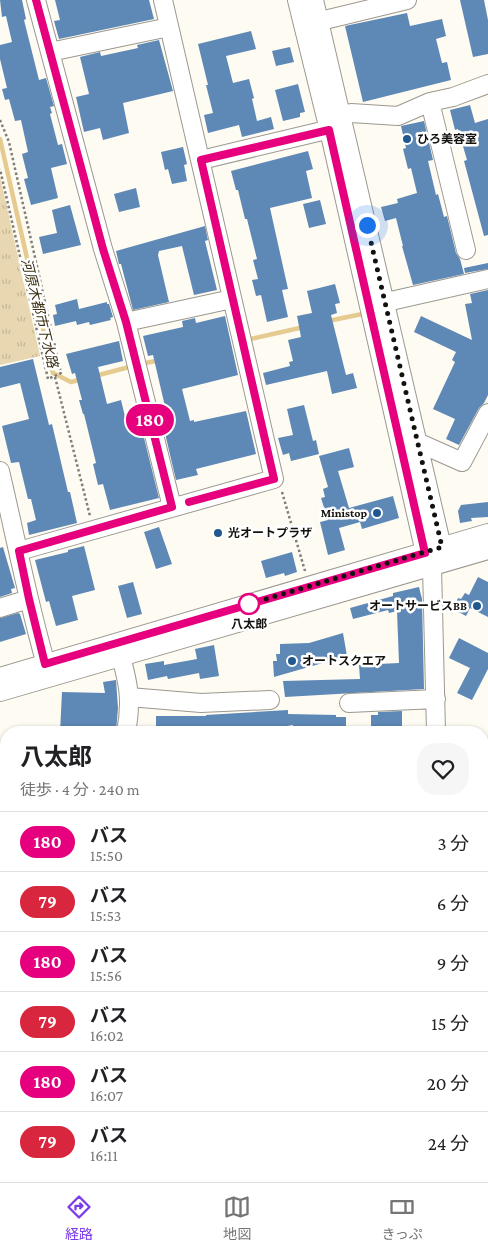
<!DOCTYPE html>
<html lang="ja">
<head>
<meta charset="utf-8">
<style>
  :root { --surface:#fff; --page:#f6f6f6; --text:#202124; --muted:#757577; --line:#e0e0e0; --accent:#7c3aed }
  body { margin:0; font-family:"Crimson Pro","Noto Sans JP",serif; background:var(--page); color:var(--text); height:100vh; display:flex; flex-direction:column; font-size:19px; white-space:nowrap }
  * { box-sizing:border-box; margin:0 }
  p { font-size:16px; color:var(--muted) }
  .icon { flex:none; width:28px; height:28px; fill:none; stroke:currentColor; stroke-width:2; stroke-linecap:round; stroke-linejoin:round }
  .map { position:relative; flex:1; overflow:hidden }
  .details { position:absolute; left:0px; top:726px; width:489px; height:456px; display:flex; flex-direction:column; background:var(--surface); border-radius:20px 20px 0 0; box-shadow:0 1px 4px #0004 }
  .details>* { flex:none }
  .badge { padding:0 10px; border-radius:16px; font-size:18px; line-height:32px }
  .you { position:absolute; width:25px; height:25px; margin:-12px; border:4px solid #fff; border-radius:50%; background:#1a73e8; box-shadow:0 0 0 8px #1a73e833 }
  .map>.badge { position:absolute; translate:-50% -50%; box-shadow:0 0 0 2px #fff }
  .round { display:grid; place-items:center; flex:none; width:52px; height:52px; border-radius:20px; background:var(--page) }
  .summary { display:flex; align-items:center; justify-content:space-between; height:85px; padding:0 20px }
  h1 { font-size:24px; font-weight:700; line-height:38px }
  ul { padding:0; list-style:none }
  li { display:flex; align-items:center; gap:15px; height:60px; padding:0 20px; border-top:1px solid var(--line) }
  li div { flex:1 }
  li b { display:block; font-size:19px }
  li em { font-style:normal }
  li .badge { min-width:55px; font-weight:700; text-align:center }
  .tabs { display:flex; justify-content:space-around; align-items:center; height:70px; border-top:1px solid var(--line); background:var(--surface); font-size:14px; color:var(--muted) }
  .tabs a { display:grid; justify-items:center; gap:2px }
  .tabs .selected { color:var(--accent) }
  .map>svg:first-child { display:block }
  .park { fill:url(#park-tufts) }
  .lines { fill:none; stroke-linecap:round; stroke-linejoin:round }
  .stream { stroke:#e5cb8f; stroke-width:4.5 }
  .building { fill:#5e88b5 }
  .minor-casing { stroke:#9c988f; stroke-width:20 }
  .path { stroke:#807e79; stroke-width:2.5; stroke-dasharray:2.5 2.5; stroke-linecap:butt }
  .minor { stroke:#fff; stroke-width:18 }
  .line-casing { stroke:#fff; stroke-width:11 }
  .line { stroke:#e6007e; stroke-width:8 }
  .walk { stroke:#13120f; stroke-width:5; stroke-dasharray:0 9 }
  .poi-dot { fill:#20588f; stroke:#fff; stroke-width:2 }
  .stop-dot { fill:#fff; stroke:#e6007e; stroke-width:2.5 }
  .labels { text-anchor:middle; dominant-baseline:central; stroke-width:5; stroke-linejoin:round; paint-order:stroke }
  .poi-label { font-size:12px; font-weight:bold; fill:#13120f; stroke:#fff; text-anchor:start }
  .stop-label { font-size:12px; font-weight:bold; fill:#13120f; stroke:#fff }
  .water-label { font-size:14px; font-style:italic; fill:#3b2f14; stroke:#fff }
</style>
</head>
<body>
<div class="map">
<svg width="488" height="1182" viewBox="0 0 488 1182">
  <defs>
    <pattern id="park-tufts" width="24" height="20" patternUnits="userSpaceOnUse" patternTransform="scale(1.25)"><rect width="24" height="20" fill="#e8d7b0"/><path d="M3 7l-1-3M5 7V3M7 7l1-3M15 17l-1-3M17 17v-4M19 17l1-3" fill="none" stroke="#c6b896"/></pattern>
  </defs>
  <rect width="100%" height="100%" fill="#fefbf3"/>
  <path class="park" d="M0 176 40 356 0 365Z"/>
  <g class="lines">
    <path class="stream" d="M0 139 53 373 71 382 82 379
      M328 321 367 313
      M246 340 304 327
      M141 364 160 360
      M95 376 133 366"/>
  </g>
  <path class="building" d="M0 0H22L26 19 24 20 39 80 46 78 54 106 50 107 52 113 50 114 58 145 62 144 67 164 51 168 58 198 31 205 24 179 28 178 22 154 28 152 21 120 15 121 9 99 5 100 2 89 7 88 0 59V45L12 42 6 16 2 17Z
    M55 0H149L154 19 59 39 54 21 60 20Z
    M460 0H484L488 20V54L473 57Z
    M407 13 410 26 442 19 446 36 436 39 442 63 447 62 451 80 363 102 345 26Z
    M251 31 256 49 226 56 233 83 249 79 254 98 252 99 257 121 271 117 274 129 242 137 239 125 208 133 204 115 213 113 206 85H208L198 44Z
    M159 40 173 91 123 103 129 133 103 140 100 128 84 132 76 97 89 94 80 57 100 52 101 56 138 48 137 45Z
    M290 47 294 62 276 66 272 51Z
    M298 84 305 112 300 113V117L283 121 275 90Z
    M470 105 475 123 488 119V235L484 236 464 161 467 160 458 129 455 130 450 110Z
    M424 121 433 160 428 161 436 195 438 194 444 217 447 216 456 253 460 259 464 274 413 285 402 246H403L396 218 385 221 381 207 398 203 397 199 417 193 411 168 408 169 403 149 406 148 401 126Z
    M183 147 187 164 184 165 187 181 172 184 168 169 165 170 161 152Z
    M308 151 313 169 306 171 312 198 270 208 288 289 282 290 288 317 267 322 261 295 256 296 252 280 258 279 253 260 257 259 247 219H245L238 190H236L231 171Z
    M136 188 140 207 119 212 114 194Z
    M320 200 326 224 309 228 303 204Z
    M70 205 81 245 43 254 39 237 57 233 52 210Z
    M205 226 208 240 205 241 217 290 194 295 182 246 159 251 158 255 169 302 133 310 121 264H119L116 251Z
    M488 263V269L465 273 464 268Z
    M335 284 340 303 335 304 337 313 331 315 346 375 353 373 357 388 332 394 327 371 266 385 263 373 290 366 289 362 293 361 288 340 301 337 297 316 312 313 307 291Z
    M488 290V395L484 403 479 408 459 445 446 439 455 419 433 409 455 362 452 360 456 352 414 332 421 316 472 340 465 304 472 303 470 294Z
    M77 299 79 309 107 302V304H109L113 317 110 318 111 320 90 325 89 322 77 325 76 321 55 326 53 315 57 314 55 305Z
    M225 316 238 375 182 389 190 421 194 420V422L246 411 256 454 196 469 198 475 176 480 164 429 170 428 153 355 148 356 143 336 183 327 182 321 195 318 196 323Z
    M119 341 123 361 98 367 107 404 121 400 127 425 140 422 159 498 110 510 103 484 98 485 93 464 96 463 84 414H83L79 400H82L75 373 72 374 66 354Z
    M33 359 49 425 52 424 68 492H70L77 523 29 535 27 523 36 520 31 499H28L19 462 11 463 2 426 29 419 20 383 0 388V367Z
    M304 405 313 441 316 440 319 454 291 461 289 453 283 455 278 438 293 435 287 409Z
    M349 448 354 467 338 471 349 508 393 496 399 518 362 529 360 522 339 528 345 550 328 555 320 522 328 520 321 498 325 497 323 489 328 487 319 456Z
    M488 502V517L471 518 472 521 460 523 458 511 461 505Z
    M159 527 172 564 156 569 144 532Z
    M84 546 95 590 72 596 78 620 56 626 49 601 46 602 35 560 68 552V550Z
    M3 547 15 588 11 589 12 593 0 597V548Z
    M292 552 297 572 285 576 284 573 266 578 261 561Z
    M478 577 488 582V617L470 608 466 616 453 609 458 598 461 599 465 593 469 595Z
    M133 582 142 614 127 618 118 586Z
    M419 587 422 599 424 689 285 697 283 681 360 679 359 665 399 663 397 611 389 613 388 610 353 619 350 608 393 596V593Z
    M18 613 20 614 26 634 0 642V618Z
    M343 633 347 656 274 677 273 661H277L276 654H280V644L309 643Z
    M459 638 488 653V669L472 700 457 693 470 668 449 658Z
    M214 645 219 676 200 679 199 673 168 679 167 676 148 680 145 664 164 661V665L197 659 195 649Z
    M116 680 118 708 116 732H60L62 692 105 693 103 682Z
    M288 710V714L336 715V717H346V732H293V725L270 729 211 732H156V716H206V715Z
    M402 711V732H371V715H378V712Z"/>
  <g class="lines">
    <defs>
      <path id="minor" d="M36 0 103 249 126 322 172 507
        M297 0 329 130 425 553 432 567 436 732
        M314 0 442 547 432 567
        M308 24 407 0
        M50 52 169 27
        M430 102 466 250
        M342 116 351 113 398 116 430 102 453 97 488 84
        M201 160 339 127
        M373 305 488 279
        M126 322 232 299
        M417 442 462 462 488 413
        M0 471C16 539 29 608 49 675
        M19 551 274 479 163 0
        M0 608 29 599
        M118 645C127 679 133 697 126 732
        M0 677 488 533
        M0 692 488 550
        M129 697 201 703 270 700
        M349 703 436 699
        M482 763 488 764
        M0 881H6
        M0 1019H6
        M93 1182 95 1176
        M384 1182V1176"/>
    </defs>
    <use href="#minor" class="minor-casing"/>
    <path class="path" d="M0 120 9 142 61 373 48 379 0 169
      M22 267 35 263
      M55 377 90 516
      M282 492 305 571"/>
    <use href="#minor" class="minor"/>
  </g>
  <g class="lines">
    <defs>
      <path id="line" d="M36 0 103 249 126 322 172 507 19 551 29 599 45 664 425 553 329 130 201 160 274 479 189 502"/>
    </defs>
    <use href="#line" class="line-casing"/>
    <use href="#line" class="line"/>
    <path class="walk" d="M249 604 442 547 367 225"/>
  </g>
  <g class="poi-dot">
    <circle cx="407" cy="139" r="5"/>
    <circle cx="377" cy="513" r="5"/>
    <circle cx="218" cy="533" r="5"/>
    <circle cx="477" cy="606" r="5"/>
    <circle cx="292" cy="661" r="5"/>
  </g>
  <circle class="stop-dot" cx="249" cy="604" r="10"/>
  <g class="labels">
    <g class="poi-label">
      <text x="417" y="139">ひろ美容室</text>
      <text x="367" y="513" text-anchor="end">Ministop</text>
      <text x="228" y="533">光オートプラザ</text>
      <text x="467" y="606" text-anchor="end">オートサービスBB</text>
      <text x="302" y="661">オートスクエア</text>
    </g>
    <g class="stop-label">
      <text x="249" y="624">八太郎</text>
    </g>
    <g class="water-label">
      <text transform="translate(40 313) rotate(76)">河原木都市下水路</text>
    </g>
  </g>
</svg>
<div class="you" style="left:367px;top:225px"></div>
<b class="badge" style="left:150px;top:420px;background:#e6007e;color:#fff">180</b>
<section class="details">
<div class="summary"><div><h1>八太郎</h1><p>徒歩 · 4 分 · 240 m</p></div><a class="round"><svg class="icon" aria-label="heart" viewBox="0 0 24 24"><path d="M12 20l-8-8c-3-5 5-10 8-4 3-6 11-1 8 4z"/></svg></a></div>
<ul>
<li><span class="badge" style="background:#e6007e;color:#fff">180</span><div><b>バス</b><p>15:50</p></div><em>3 分</em></li>
<li><span class="badge" style="background:#d7263d;color:#fff">79</span><div><b>バス</b><p>15:53</p></div><em>6 分</em></li>
<li><span class="badge" style="background:#e6007e;color:#fff">180</span><div><b>バス</b><p>15:56</p></div><em>9 分</em></li>
<li><span class="badge" style="background:#d7263d;color:#fff">79</span><div><b>バス</b><p>16:02</p></div><em>15 分</em></li>
<li><span class="badge" style="background:#e6007e;color:#fff">180</span><div><b>バス</b><p>16:07</p></div><em>20 分</em></li>
<li><span class="badge" style="background:#d7263d;color:#fff">79</span><div><b>バス</b><p>16:11</p></div><em>24 分</em></li>
</ul>
</section>
</div>
<nav class="tabs">
<a class="selected"><svg class="icon" aria-label="directions" viewBox="0 0 24 24"><path d="M12 3l9 9-9 9-9-9zM9 14v-3h6M13 9l2 2-2 2"/></svg>経路</a>
<a><svg class="icon" aria-label="map" viewBox="0 0 24 24"><path d="M3 6l6-2 6 2 6-2v14l-6 2-6-2-6 2zM9 4v14M15 6v14"/></svg>地図</a>
<a><svg class="icon" aria-label="tickets" viewBox="0 0 24 24"><path d="M3 7h18v10H3zM15 7v10"/></svg>きっぷ</a>
</nav>
</body>
</html>
